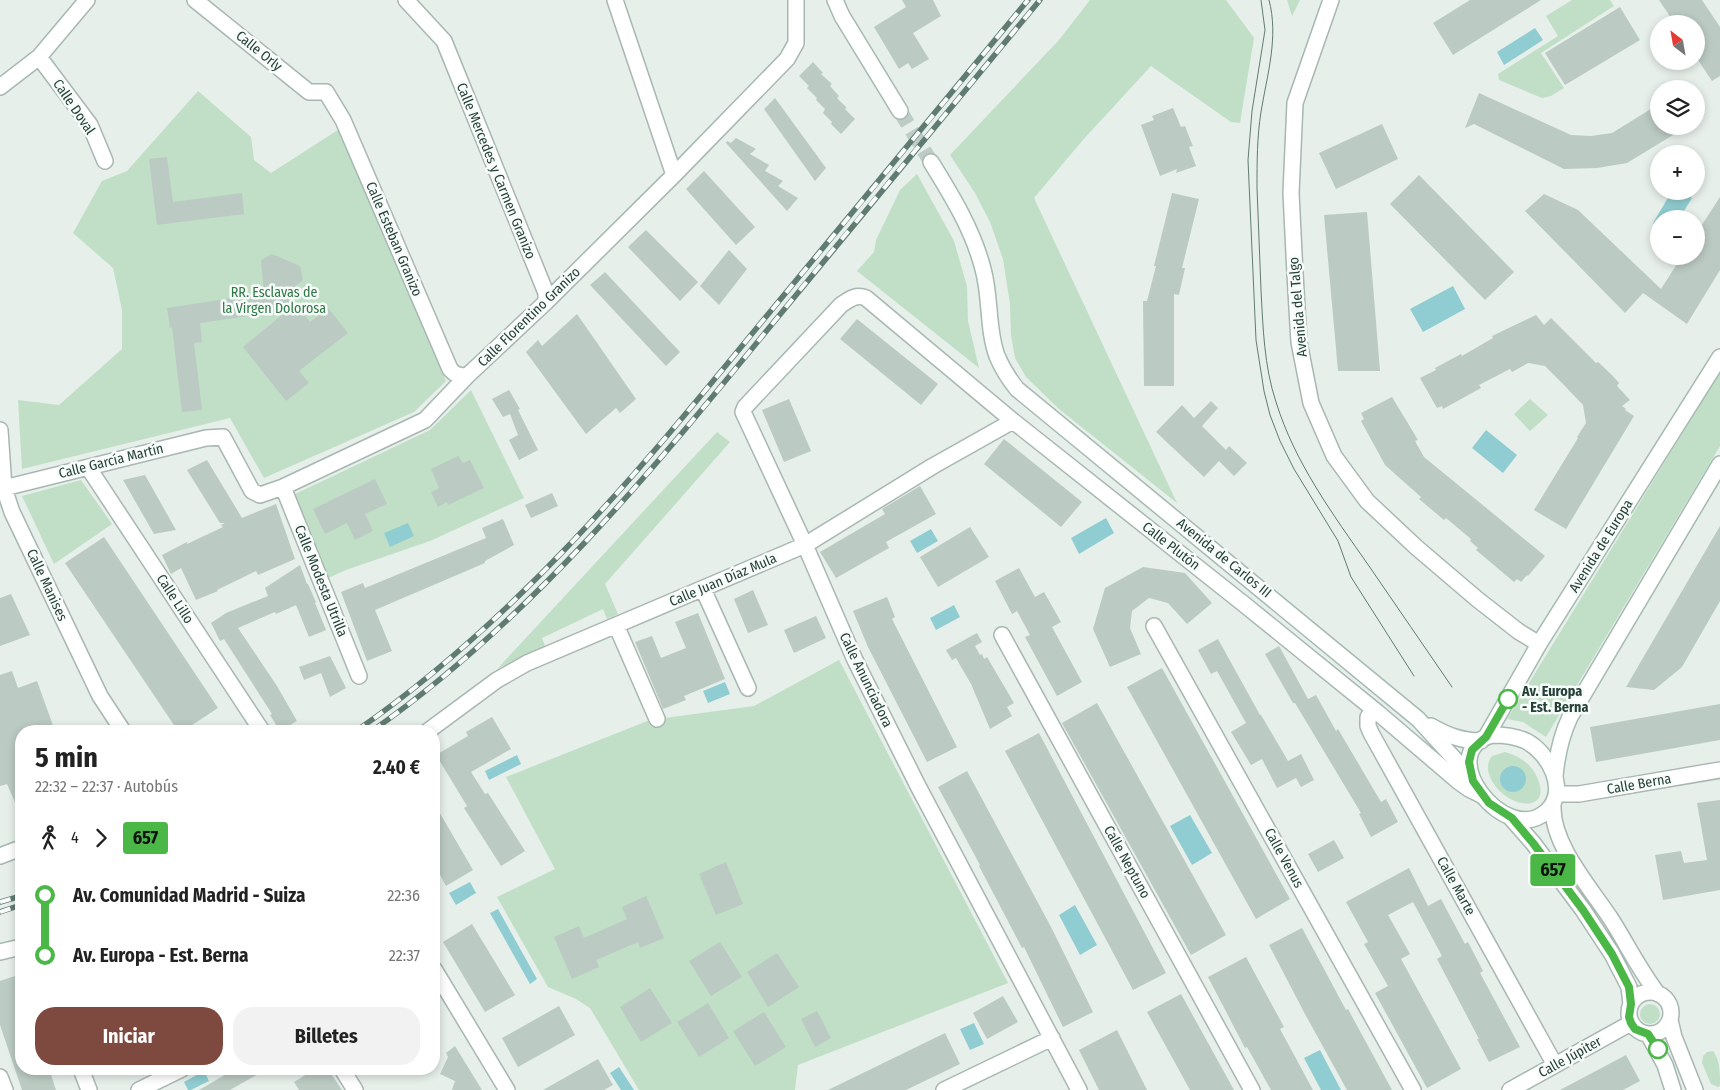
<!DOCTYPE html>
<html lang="es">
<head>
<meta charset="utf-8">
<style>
  :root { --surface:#fff; --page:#f2f2f2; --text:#222; --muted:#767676; --accent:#7e4a3f }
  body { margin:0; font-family:"Fira Sans Condensed",sans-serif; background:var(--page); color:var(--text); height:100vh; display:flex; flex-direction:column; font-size:19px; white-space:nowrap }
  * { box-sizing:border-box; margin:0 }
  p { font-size:16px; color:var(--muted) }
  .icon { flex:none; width:28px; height:28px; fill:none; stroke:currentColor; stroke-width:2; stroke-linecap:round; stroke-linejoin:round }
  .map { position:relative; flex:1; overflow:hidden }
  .side { position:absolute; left:15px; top:725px; width:425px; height:350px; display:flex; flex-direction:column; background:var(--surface); border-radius:20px; box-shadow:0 2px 8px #0003 }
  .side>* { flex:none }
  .badge { padding:0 10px; border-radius:4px; font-size:18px; line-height:32px }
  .needle { width:32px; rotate:329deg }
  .fabs { position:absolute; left:1650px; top:15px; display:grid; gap:10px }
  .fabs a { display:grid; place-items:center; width:55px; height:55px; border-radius:50%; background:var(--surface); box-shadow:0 2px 8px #0003; font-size:25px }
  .map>.badge { position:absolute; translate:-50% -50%; box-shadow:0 0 0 2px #fff }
  .legs { display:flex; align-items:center; gap:8px; height:55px; padding:0 20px; font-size:16px }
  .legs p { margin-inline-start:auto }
  .summary { display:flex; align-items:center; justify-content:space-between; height:85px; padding:0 20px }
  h1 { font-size:28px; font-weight:700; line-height:38px }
  .primary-button { display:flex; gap:10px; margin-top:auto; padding:10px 20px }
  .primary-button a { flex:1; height:58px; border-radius:20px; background:var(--accent); color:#fff; font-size:20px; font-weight:700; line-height:58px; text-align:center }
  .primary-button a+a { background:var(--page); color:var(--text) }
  ul { padding:0 20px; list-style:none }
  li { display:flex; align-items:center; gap:18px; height:60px; font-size:19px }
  li i { display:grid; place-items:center; width:8px; height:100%; margin:0 6px; background:currentColor }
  li i::after { content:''; width:12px; height:12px; margin:-6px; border:4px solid; border-radius:50%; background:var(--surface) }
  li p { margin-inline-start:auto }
  li:first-child i { background:linear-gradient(#0000 50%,currentColor 0) }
  li:last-child i { background:linear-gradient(currentColor 50%,#0000 0) }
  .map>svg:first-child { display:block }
  .green { fill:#c0dfc6 }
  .water { fill:#90cdd2 }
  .building { fill:#bbcac3 }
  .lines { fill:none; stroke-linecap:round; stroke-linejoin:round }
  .secondary-tunnel { stroke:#bfccc6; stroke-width:15; stroke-dasharray:15 8; stroke-linecap:butt }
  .street-casing { stroke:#a8b7b1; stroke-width:18 }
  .secondary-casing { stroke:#a5bab1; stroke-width:18 }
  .street { stroke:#fff; stroke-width:15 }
  .secondary { stroke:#fff; stroke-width:15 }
  .tram { stroke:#607c72; stroke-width:1 }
  .rail-casing { stroke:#607c72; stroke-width:5.5 }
  .rail { stroke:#f7fbf9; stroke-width:4; stroke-dasharray:11; stroke-linecap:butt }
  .line-1-casing { stroke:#fff; stroke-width:11 }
  .line-1 { stroke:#4ab747; stroke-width:8 }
  .stop-1-dot { fill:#fff; stroke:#4ab747; stroke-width:2.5 }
  .labels { text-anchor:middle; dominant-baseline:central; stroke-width:5; stroke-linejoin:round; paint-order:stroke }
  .street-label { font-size:14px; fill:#254137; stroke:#f7fbf9 }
  .park-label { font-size:14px; fill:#2f7845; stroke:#f7fbf9 }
  .stop-label { font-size:14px; font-weight:bold; fill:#254137; stroke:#f7fbf9; text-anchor:start }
</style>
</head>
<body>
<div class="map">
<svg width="1720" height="1090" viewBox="0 0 1720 1090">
  <rect width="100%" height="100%" fill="#e6efea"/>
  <path class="green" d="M1090 0H1226L1254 38 1240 123 1231 122 1151 66 1082 141 1034 198 1177 503 1059 409 1026 377 1015 358 1011 335 1010 304 1003 259 990 222 975 193 950 155 1059 40Z
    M1287 0H1300L1292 16Z
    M1572 0H1610L1614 6 1541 53 1564 88 1551 96 1542 98 1499 80 1498 74 1558 36 1546 16Z
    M198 91 251 137 254 160 271 173 341 128 446 381 414 412 264 478 230 418 22 469 18 400 59 405 122 349V310L113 268 73 233 102 181 127 171Z
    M917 174 954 241 967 286 968 321 979 368 857 271 874 252 876 240 900 190Z
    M1720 372V446L1546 737 1523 722 1507 719Z
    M471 390 524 498 430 541 346 570 328 578 293 495 430 430Z
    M1530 399 1548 415 1530 431 1514 414Z
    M717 432 730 442 605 584 618 614 607 619 603 609 542 638 545 646 498 668Z
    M81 480 112 524 54 564 22 496Z
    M839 660 1008 983 798 1065 795 1090H639L590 1008 576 999 548 987 497 897 555 869 506 777 650 720 754 706Z
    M1505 752C1517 755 1530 763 1536 775 1555 813 1509 811 1492 781 1487 772 1486 764 1492 756Z
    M1640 1014a10 10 0 1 1 20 0a10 10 0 1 1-20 0Z
    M1713 1051C1720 1059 1720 1074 1720 1086L1718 1087 1711 1084 1702 1063 1703 1056 1707 1052Z"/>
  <path class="water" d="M1535 28 1543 40 1504 65 1497 52Z
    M1672 191H1682L1692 198 1679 219H1659V226L1653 223Z
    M1453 286 1465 309 1423 332 1410 309Z
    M1486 430 1517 455 1503 473 1472 448Z
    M1106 518 1114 533 1079 554 1071 538Z
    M408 523 414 536 390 547 384 533Z
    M931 529 938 541 917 553 910 541Z
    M954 605 960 617 936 630 930 618Z
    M725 682 730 694 708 703 703 691Z
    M517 755 521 764 489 780 485 771Z
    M1500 779a13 13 0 1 1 26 0a13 13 0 1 1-26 0Z
    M1190 815 1212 853 1192 865 1170 826Z
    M470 882 476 893 456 905 449 893Z
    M1075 905 1097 945 1080 955 1059 915Z
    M498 909 537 979 530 984 490 913Z
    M974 1023 984 1044 970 1050 960 1029Z
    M1320 1050 1341 1090H1321L1304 1058Z
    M619 1067 634 1090H621L610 1073Z
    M204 1071 209 1081 191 1090H188L184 1082Z"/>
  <path class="building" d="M902 0H933L941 16 913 33 929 59 912 69 908 63 899 69 874 27 906 7Z
    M1470 0H1541L1453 55 1433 23Z
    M1659 0H1702L1720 27V76L1712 81 1696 57V24H1675Z
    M1620 7 1640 40 1565 85 1545 53Z
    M813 62 823 73 821 74 832 84 830 86 839 96 837 98 847 108 845 109 855 119 841 134 831 124 832 122 823 113 825 109 816 100 817 98 807 88 809 86 799 76Z
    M1479 93 1571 135 1591 136 1612 133 1659 104V126H1688L1627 163 1597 168 1564 169 1474 124 1465 128Z
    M775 98 826 168 815 181 764 109Z
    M1173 108 1181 127 1185 126 1190 139 1193 146 1189 147 1196 166 1176 173 1177 169 1160 176 1141 125 1154 120 1152 116Z
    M1382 124 1398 159 1336 189 1319 153Z
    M736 138 756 149 750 154 769 165 765 171 783 181 778 186 798 198 787 211 726 143 727 141 731 143Z
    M167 157 173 202 242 193 244 214 157 225 149 159Z
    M704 171 755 227 736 245 686 189Z
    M1419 175 1514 272 1485 300 1390 204Z
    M1172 193 1199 199 1182 268H1185L1179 295 1174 294V386H1144L1143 301H1147L1156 266H1154Z
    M1544 194 1578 210 1661 289 1682 256H1696V234L1720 197V270L1687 324 1643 293 1625 313 1525 211Z
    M1367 212 1380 371H1338L1324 215Z
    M646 230 698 282 680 301 628 247Z
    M729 250 747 269 719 305 700 286Z
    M272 254 300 266 303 280 287 293 310 322 328 308 348 333 299 371 309 383 286 401 243 347 288 310 200 323 202 342 194 343 202 410 182 412 172 327 170 328 167 308 264 293 261 260Z
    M605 272 680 352 666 366 590 285Z
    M577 314 636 399 620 413 616 408 586 434 526 352 538 340 542 346Z
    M1536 315 1544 325 1551 318 1596 363 1598 362 1612 375 1619 383 1617 386 1630 400 1622 406 1626 409 1625 410 1634 416 1566 529 1534 510 1578 438 1577 437 1586 423 1583 405 1563 384 1545 366 1528 363 1512 372 1510 369 1479 385 1481 388 1443 409 1442 406 1437 408 1420 378 1436 370 1435 368 1461 354 1462 356 1493 338 1492 336Z
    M857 319 938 384 921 405 840 339Z
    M509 390 520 409 518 410 538 450 519 460 509 440 518 435 510 414 503 417 492 399Z
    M1392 397 1418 440 1415 441 1424 457 1545 556 1528 576 1527 575 1521 582 1517 579 1514 582 1476 550 1478 548 1470 541 1471 539 1446 518 1444 520 1419 499 1421 497 1385 465 1361 421 1364 419 1361 413Z
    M789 399 811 451 784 462 762 410Z
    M1211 401 1218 408 1202 426 1226 450 1229 446 1247 463 1234 476 1219 461 1204 477 1156 432 1182 405 1194 418Z
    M1004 439 1082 502 1061 527 984 464Z
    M458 456 463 463 470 460 484 488 448 505 447 502 438 507 431 492 439 488 431 469Z
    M207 460 242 518 276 504 295 559 258 575 256 571 217 590 218 591 196 600 181 568 171 574 162 555 187 542V544L223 527 221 525 225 523H220L187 470Z
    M145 475 176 530 154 534 123 480Z
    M375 479 387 504 365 514 373 531 355 540 347 523 325 534 313 509Z
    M920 486 936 514 886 542 889 548 836 578 820 552 885 514 882 509Z
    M552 493 558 506 531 518 525 505Z
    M503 519 514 545 485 561V563L375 610 392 651 367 661 341 592 363 583 365 588 486 538 482 528Z
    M1720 526V601L1682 667 1654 690 1626 687Z
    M970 527 989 557 938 587 920 557Z
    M104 537 218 708 183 731H178L65 563Z
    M300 565 307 584H308L316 602 315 603 326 630 309 637 296 605 276 614 275 612 238 628 277 686 297 721 280 731 270 715 272 714 224 639 220 641 211 623 226 613 268 596 265 588Z
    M1143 567 1185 573 1212 603 1187 624 1168 603 1149 598 1132 611 1130 628 1141 654 1110 667 1093 629 1105 588Z
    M1019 568 1035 597 1044 592 1061 622 1052 627 1082 682 1057 696 1025 637 1030 635 1017 611 1012 614 995 581Z
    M753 590 768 625 748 633 734 599Z
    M11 594 30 635 0 646V598Z
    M887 597 895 617 892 619 957 747 927 762 868 647 853 611Z
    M698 613 725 679 684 696 686 700 663 709 635 642 652 636 661 658 686 648 675 622Z
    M816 616 826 638 794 653 784 630Z
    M977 633 982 642 975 646 980 655 982 654 984 659 987 657 1014 703 1007 707 1012 716 990 729 971 684 956 658 952 660 946 650Z
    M1218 639 1260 715H1261L1288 761 1301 754 1314 780 1301 787 1296 778 1277 788 1262 759 1251 765 1231 732 1246 723 1217 671 1211 674 1198 650Z
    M1279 646 1308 699 1316 695 1336 731 1338 729 1381 802 1386 799 1398 822 1371 837 1359 814 1361 813 1295 703H1293L1265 654Z
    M330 656 346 688 330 697 321 673 304 680 299 667Z
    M1162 668 1290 899 1256 919 1127 687Z
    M12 671 18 688 37 681 55 731H21V816L7 784 0 786V675Z
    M1097 703 1226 935 1191 955 1062 723Z
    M1720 704V740L1596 762 1590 727Z
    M492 717 511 749 471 772 485 794 488 793 525 851 501 866 464 808 467 806 436 755 468 736 466 732Z
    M1039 733 1166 973 1133 990 1005 751Z
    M967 771 1051 927 1093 1012 1063 1027 1024 947 1022 948 979 866 980 865 938 787Z
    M1720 800V890L1663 900 1655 855 1681 851 1684 863 1707 860 1697 803Z
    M434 803 473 870 446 886 434 864Z
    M1334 840 1344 858 1318 872 1308 854Z
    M726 862 743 904 716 915 699 874Z
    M1409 868 1428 906 1441 899 1465 944 1468 942 1483 971 1480 973 1520 1047 1489 1062 1477 1039H1479L1437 959 1442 956 1413 902 1388 915 1410 954 1401 959 1461 1069 1427 1088 1375 993 1388 986 1364 944 1368 942 1346 902Z
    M646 896 664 938 640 948 638 942 596 960 599 967 572 979 554 937 579 926 584 938 627 919 622 907Z
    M472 924 515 995 485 1012 443 942Z
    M1302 928 1346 1010 1348 1009 1392 1090H1347L1305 1014 1269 945Z
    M720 942 742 977 711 996 689 961Z
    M777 953 799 987 768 1007 747 972Z
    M1246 957 1284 1027 1280 1029 1313 1090H1271L1247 1047 1245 1048 1208 977Z
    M18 975 21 986V1069H49L56 1090H22L0 1025V981Z
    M650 988 672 1023 641 1042 620 1007Z
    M1181 994 1234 1090H1190L1147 1012Z
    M1003 996 1018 1022 987 1039 973 1013Z
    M708 1003 729 1038 699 1057 677 1022Z
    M559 1006 575 1035 518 1067 502 1038Z
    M817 1011 831 1038 815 1047 801 1019Z
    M764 1012 786 1047 755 1066 733 1031Z
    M1117 1030 1147 1090H1099L1079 1050Z
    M945 1033 960 1064 906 1090H828Z
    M455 1046 482 1090H452L455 1081 440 1074 448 1057 446 1053Z
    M1626 1055 1640 1081 1623 1090H1560Z
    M598 1059 613 1085 604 1090H543Z
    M235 1069H267L230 1090H199Z
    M315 1069H328L342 1090H299L294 1082Z"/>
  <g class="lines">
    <path class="secondary-tunnel" d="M900 111 931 162"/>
    <defs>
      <path id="street" d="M195 0 309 92H326L343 120 450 369C455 375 459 376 467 376
        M406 0 444 41 546 293V302
        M615 0 674 175
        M1331 0 1295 103 1291 193 1295 274 1299 342 1311 403 1334 456 1367 501 1416 547 1477 599 1518 631 1539 644
        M39 57 90 125 105 161
        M0 87 39 57 87 0
        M0 430 4 488 12 512 100 696 123 731
        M88 467 262 731
        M283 487 359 676
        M0 489 206 438 223 437 252 491 260 495 283 487 425 420 467 376 546 302 674 175 787 59 796 43V0
        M703 589 748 688
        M616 625 657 719
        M1154 626 1413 1090
        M1002 635 1252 1090
        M1377 712H1372L1368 717V726L1371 733 1555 1065
        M428 731 497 680 527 663 805 545 933 466 1013 421
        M1557 794H1579L1720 770
        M1553 805C1551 844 1590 887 1611 919 1627 944 1640 971 1658 994
        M1511 818 1533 843 1583 910 1612 954 1629 987 1631 1004
        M0 856 21 848
        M0 952 21 947
        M434 969 507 1090
        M1629 1013a21 21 0 1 1 42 0a21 21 0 1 1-42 0Z
        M1670 1020 1674 1037 1695 1090
        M1648 1034 1665 1065 1673 1090
        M81 1069 89 1090
        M342 1069 355 1090
        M0 1077 5 1090
        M139 1090 182 1069
        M944 1090 1052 1038
        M1079 1090 918 786 855 660 805 545 743 412 745 407 841 305C850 299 856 294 866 298L1013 421 1245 605 1377 712 1459 782 1469 789 1483 796
        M1510 1090 1631 1023"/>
      <path id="secondary" d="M835 0 842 16 900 111
        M931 162C952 196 973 230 983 269 991 297 987 329 997 356 1002 368 1009 379 1017 389L1418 719 1471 777
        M1431 726C1447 735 1461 741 1481 741
        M1492 735C1504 735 1515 736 1526 741 1549 753 1569 790 1547 811 1506 849 1431 752 1492 735Z
        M1486 737 1539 644 1720 357
        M1555 776C1557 755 1561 736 1570 717L1720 464"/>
    </defs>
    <use href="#street" class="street-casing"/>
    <use href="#secondary" class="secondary-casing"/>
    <use href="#street" class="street"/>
    <use href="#secondary" class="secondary"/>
    <path class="tram" d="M1261 0 1265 30 1252 111 1248 160 1256 340 1264 391 1270 415 1280 441 1294 469 1338 541 1351 577 1414 676
      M1269 0C1279 37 1267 75 1261 112 1257 137 1257 162 1257 188 1258 222 1260 256 1261 290 1263 327 1264 366 1276 402 1295 463 1332 513 1369 566 1397 606 1424 647 1452 687"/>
    <defs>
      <path id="rail" d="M356 731C515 621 638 473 760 324 850 216 939 108 1028 0
        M372 731C529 621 652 471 773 323 861 215 951 108 1040 0
        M0 902 21 896
        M0 912 21 905"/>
    </defs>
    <use href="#rail" class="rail-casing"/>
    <use href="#rail" class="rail"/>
  </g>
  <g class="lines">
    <defs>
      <path id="line-1" d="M1508 699 1486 737 1472 750 1469 762 1473 781 1489 803 1512 818 1533 843 1583 910 1612 954 1629 987 1631 1004 1629 1017 1631 1023 1635 1029 1648 1034 1658 1049"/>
    </defs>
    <use href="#line-1" class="line-1-casing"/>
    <use href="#line-1" class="line-1"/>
  </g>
  <g class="stop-1-dot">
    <circle cx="1508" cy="699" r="9"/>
    <circle cx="1658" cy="1049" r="9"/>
  </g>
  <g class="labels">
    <g class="street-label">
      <text transform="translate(259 51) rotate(39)">Calle Orly</text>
      <text transform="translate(74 107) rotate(56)">Calle Doval</text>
      <text transform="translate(496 171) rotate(68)">Calle Mercedes y Carmen Granizo</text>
      <text transform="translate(394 239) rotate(67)">Calle Esteban Granizo</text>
      <text transform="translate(1298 307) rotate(-95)">Avenida del Talgo</text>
      <text transform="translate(529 317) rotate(-44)">Calle Florentino Granizo</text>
      <text transform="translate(111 461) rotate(-14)">Calle García Martín</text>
      <text transform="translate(1171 546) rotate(38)">Calle Plutón</text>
      <text transform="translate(1601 546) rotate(-58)">Avenida de Europa</text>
      <text transform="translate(1224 558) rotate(39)">Avenida de Carlos III</text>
      <text transform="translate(723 580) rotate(-23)">Calle Juan Díaz Mula</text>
      <text transform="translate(321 581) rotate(68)">Calle Modesta Utrilla</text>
      <text transform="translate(47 585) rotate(65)">Calle Manises</text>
      <text transform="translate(175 599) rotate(57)">Calle Lillo</text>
      <text transform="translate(866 680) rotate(64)">Calle Anunciadora</text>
      <text transform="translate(1639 784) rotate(-10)">Calle Berna</text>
      <text transform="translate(1284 858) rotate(61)">Calle Venus</text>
      <text transform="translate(1127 862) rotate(61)">Calle Neptuno</text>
      <text transform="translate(1456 886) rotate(61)">Calle Marte</text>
      <text transform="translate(1570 1057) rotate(-29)">Calle Júpiter</text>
    </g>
    <g class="park-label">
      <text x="274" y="292">RR. Esclavas de<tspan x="274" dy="16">la Virgen Dolorosa</tspan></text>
    </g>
    <g class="stop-label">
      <text x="1522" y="691">Av. Europa<tspan x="1522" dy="16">- Est. Berna</tspan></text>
    </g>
  </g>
</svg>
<div class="fabs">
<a><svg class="needle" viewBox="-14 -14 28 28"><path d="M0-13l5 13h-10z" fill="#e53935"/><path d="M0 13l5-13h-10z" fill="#767676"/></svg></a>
<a><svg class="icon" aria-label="layers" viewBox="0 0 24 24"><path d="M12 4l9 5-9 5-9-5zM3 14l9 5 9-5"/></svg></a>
<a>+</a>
<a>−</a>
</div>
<b class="badge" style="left:1553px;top:870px;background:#4ab747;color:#111">657</b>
<section class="side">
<div class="summary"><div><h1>5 min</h1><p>22:32 – 22:37 · Autobús</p></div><b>2.40 €</b></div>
<div class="legs"><svg class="icon" aria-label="walk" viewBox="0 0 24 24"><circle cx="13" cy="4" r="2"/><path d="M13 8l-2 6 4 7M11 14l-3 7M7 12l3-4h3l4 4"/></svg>4<svg class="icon" aria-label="forward" viewBox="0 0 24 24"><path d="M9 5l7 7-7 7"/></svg><b class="badge" style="background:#4ab747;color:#111">657</b></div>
<ul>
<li><i style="color:#4ab747"></i><b>Av. Comunidad Madrid - Suiza</b><p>22:36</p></li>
<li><i style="color:#4ab747"></i><b>Av. Europa - Est. Berna</b><p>22:37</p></li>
</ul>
<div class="primary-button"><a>Iniciar</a><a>Billetes</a></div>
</section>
</div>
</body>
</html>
